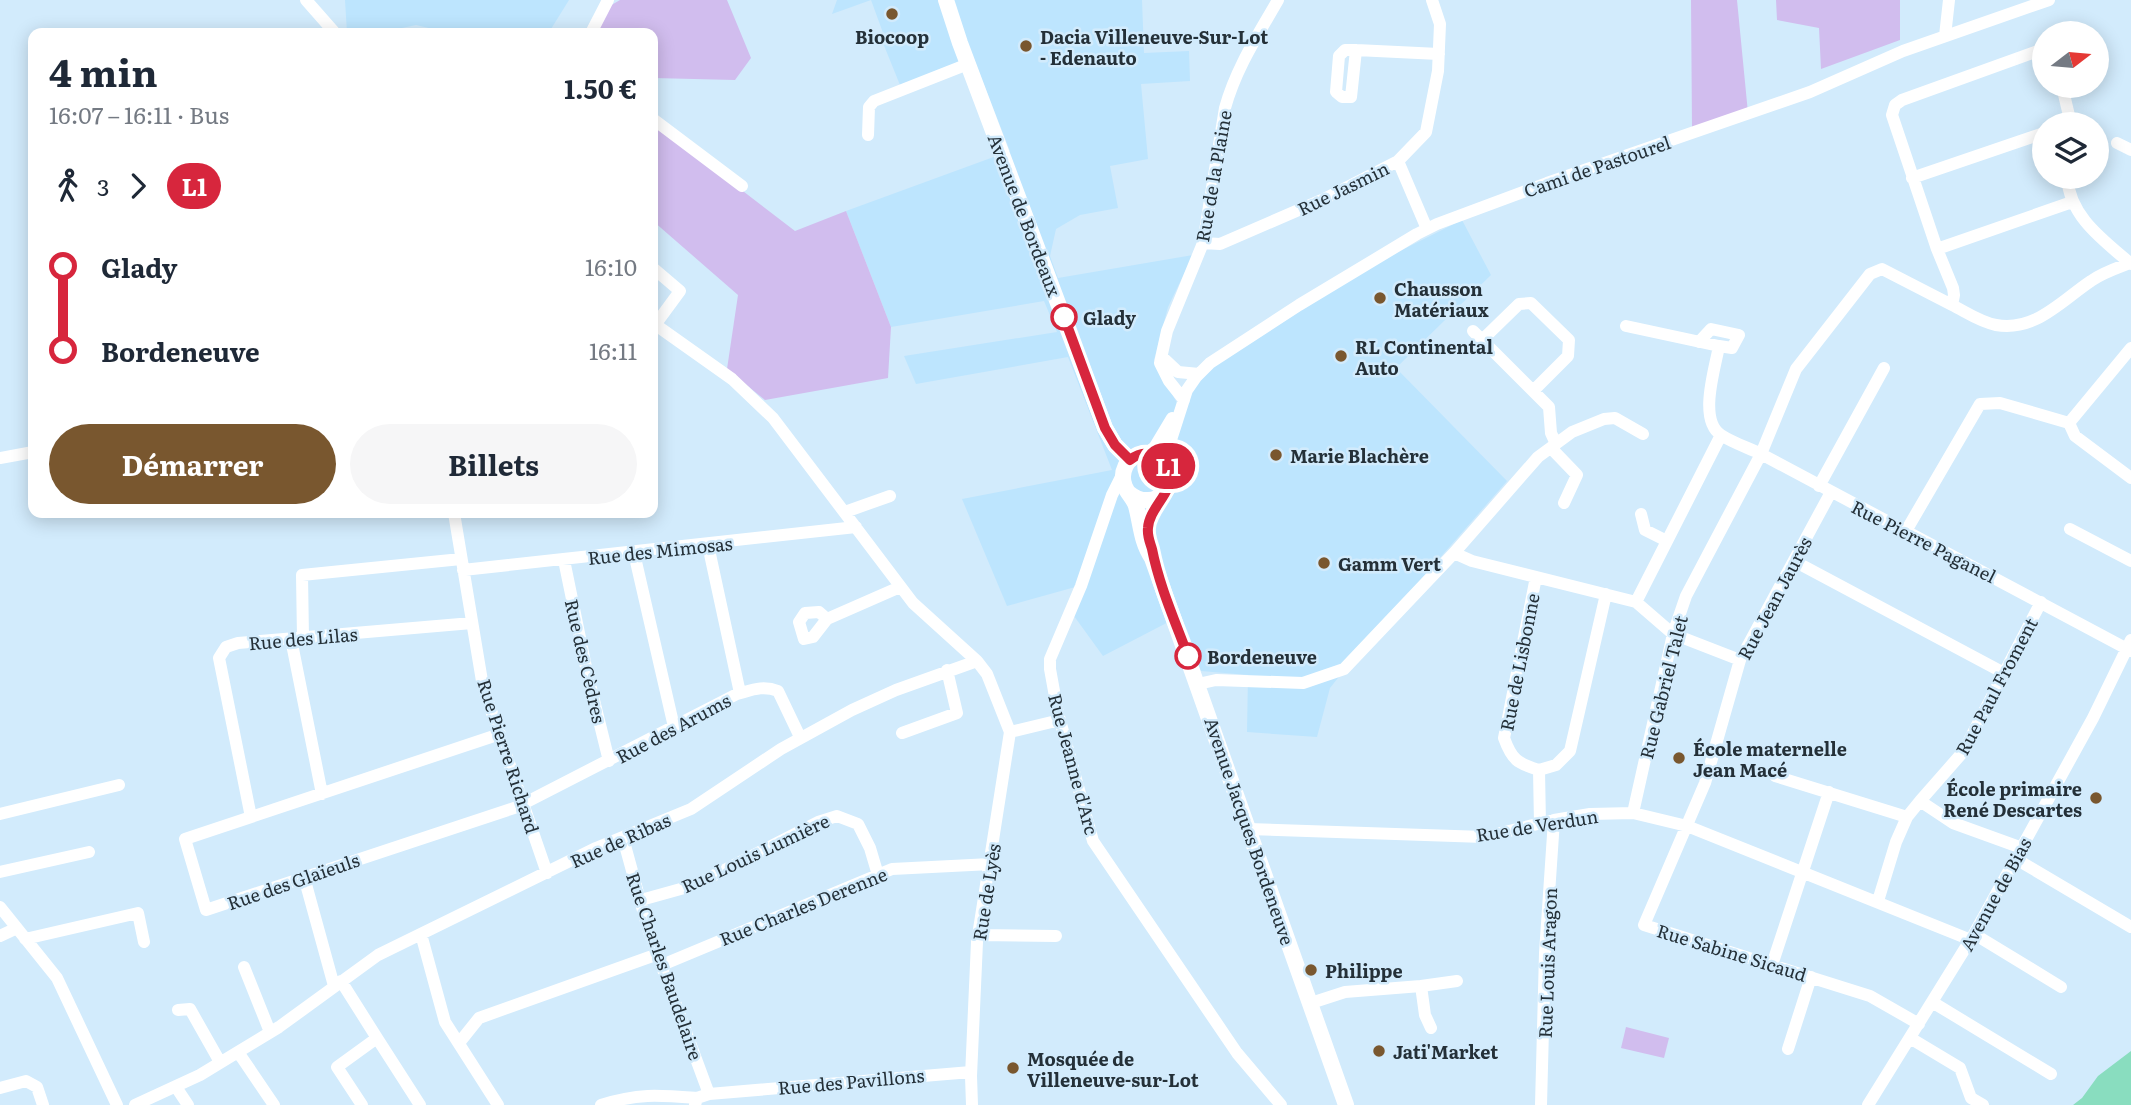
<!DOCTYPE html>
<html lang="fr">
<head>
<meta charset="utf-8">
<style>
  :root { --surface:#fff; --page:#f6f6f7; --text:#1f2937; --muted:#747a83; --accent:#79572f }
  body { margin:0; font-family:Literata,serif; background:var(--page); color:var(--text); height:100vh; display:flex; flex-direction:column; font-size:26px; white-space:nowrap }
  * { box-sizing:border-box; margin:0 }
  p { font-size:23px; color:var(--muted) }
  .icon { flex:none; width:38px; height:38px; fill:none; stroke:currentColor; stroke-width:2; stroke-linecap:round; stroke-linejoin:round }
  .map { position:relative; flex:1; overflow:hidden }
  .details { position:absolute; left:28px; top:28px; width:630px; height:490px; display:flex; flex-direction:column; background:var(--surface); border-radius:14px; box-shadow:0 4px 18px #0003 }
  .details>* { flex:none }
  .badge { padding:0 14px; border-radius:23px; font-size:24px; line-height:46px }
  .needle { width:46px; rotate:74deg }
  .controls { position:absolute; left:2032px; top:21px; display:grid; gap:14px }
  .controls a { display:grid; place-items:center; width:77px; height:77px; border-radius:50%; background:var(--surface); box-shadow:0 4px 18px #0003; font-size:35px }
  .map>.badge { position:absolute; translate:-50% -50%; box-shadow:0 0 0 4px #fff }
  .legs { display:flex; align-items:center; gap:10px; height:77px; padding:0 21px; font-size:23px }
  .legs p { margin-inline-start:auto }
  .overview { display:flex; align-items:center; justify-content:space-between; height:119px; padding:0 21px }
  h1 { font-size:38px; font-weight:700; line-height:52px }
  .primary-button { display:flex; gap:14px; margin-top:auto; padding:14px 21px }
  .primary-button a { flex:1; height:80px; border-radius:42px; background:var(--accent); color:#fff; font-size:28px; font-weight:700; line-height:80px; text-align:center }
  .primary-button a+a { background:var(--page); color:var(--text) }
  ul { padding:0 21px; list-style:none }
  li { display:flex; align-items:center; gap:24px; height:84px; font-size:26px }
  li i { display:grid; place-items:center; width:10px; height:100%; margin:0 9px; background:currentColor }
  li i::after { content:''; width:18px; height:18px; margin:-9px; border:5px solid; border-radius:50%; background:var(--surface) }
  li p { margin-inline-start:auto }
  li:first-child i { background:linear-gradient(#0000 50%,currentColor 0) }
  li:last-child i { background:linear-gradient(currentColor 50%,#0000 0) }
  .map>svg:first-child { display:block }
  .built { fill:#bde5fe }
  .green { fill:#d1bdee }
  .water { fill:#89ddbf }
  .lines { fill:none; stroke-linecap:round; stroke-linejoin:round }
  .minor { stroke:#fff; stroke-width:12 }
  .major { stroke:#fff; stroke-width:16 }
  .line-1-casing { stroke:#fff; stroke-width:16 }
  .line-1 { stroke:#d7263d; stroke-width:10 }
  .poi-dot { fill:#79572f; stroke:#d2ebfc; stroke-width:2.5 }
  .stop-1-dot { fill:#fff; stroke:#d7263d; stroke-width:3.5 }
  .labels { text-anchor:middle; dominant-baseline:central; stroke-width:5; stroke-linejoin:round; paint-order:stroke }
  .poi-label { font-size:18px; font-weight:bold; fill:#243038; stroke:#d2ebfc; text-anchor:start }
  .street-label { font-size:18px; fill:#243038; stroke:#d2ebfc }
  .stop-label { font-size:18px; font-weight:bold; fill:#243038; stroke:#d2ebfc; text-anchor:start }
</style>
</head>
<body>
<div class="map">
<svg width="2131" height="1105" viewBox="0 0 2131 1105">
  <rect width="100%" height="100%" fill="#d2ebfc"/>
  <path class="built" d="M345 0H569L551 29 560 33H450L416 25 379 33H347Z
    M837 0H1142L1144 53 1189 51 1190 81 1141 84 1148 159 1110 166 1118 208 1080 215 1056 229 1050 256 1058 278 1193 255 1168 307 1154 360 1177 403 1215 366 1336 288 1398 252 1462 220 1491 275 1396 368 1507 481 1368 640 1330 688 1317 737 1247 732 1248 675 1201 671 1180 616 1103 656 1074 616 1086 584 1007 606 962 499 1112 470 1068 357 916 384 904 356 1057 332 1044 301 891 327 846 211 1010 151 974 59 900 85 883 43 886 41 871 0 832 14Z"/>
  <path class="green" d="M620 0H727L751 58 735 80 653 78V33H596L603 10Z
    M1691 0H1737L1748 113 1692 129Z
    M1776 0H1900V40L1821 69 1819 28 1777 20Z
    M653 122 795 231 846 211 891 327 888 378 765 400 727 369 738 295 653 221Z
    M1626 1027 1669 1038 1664 1058 1621 1048Z"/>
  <path class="water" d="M2131 1051V1105H2073L2082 1098 2098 1076Z"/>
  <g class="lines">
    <path class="minor" d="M306 0 335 33
      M591 33 608 0
      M1945 36 1949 0
      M1356 50 1351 97H1342L1336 92 1339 56 1345 50H1356L1439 54
      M2044 52 2038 51 1902 100 1895 105 1892 115 1937 249 1953 288 1954 295 1952 305C1966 312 1980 322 1996 325 2035 332 2061 301 2091 281 2102 273 2117 268 2130 263
      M2062 86 2071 124
      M653 119 742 186
      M868 135 869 107 874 101 968 64
      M2117 143 2131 150
      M1398 161 1427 229
      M2067 177C2070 217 2102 239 2131 264
      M1912 178 2044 133
      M1203 243 1220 244 1324 199 1398 161 1426 132 1438 71 1440 24 1432 0
      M1937 249 2072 202
      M653 268 680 291 655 325
      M653 323 732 379 773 418 913 603 977 661 987 674 1010 732
      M1626 326 1719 346C1715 369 1698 420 1721 435 1733 443 1749 448 1761 454L2131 651
      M1473 331 1549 407 1551 433 1556 444
      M1482 340 1519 304 1531 303 1569 340 1568 356 1533 391
      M1699 342 1711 329 1739 335 1732 348 1719 346
      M2131 348 2069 423 2075 436 2131 478
      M1162 357 1178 372 1199 374
      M1184 400 1169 381 1160 363 1167 331 1203 243 1225 108C1236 68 1258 35 1278 0
      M1551 448 1577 475 1564 503
      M1146 453 1154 448 1172 418
      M0 458 33 452
      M1168 466 1170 443 1187 390 1196 377 1210 363 1299 305 1417 234 1437 224 1547 183 1810 92 1903 51 2049 0
      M1123 473 1112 495 1081 586 1050 659V669L1058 713 1093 841 1237 1053 1281 1105
      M1819 486 1884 368
      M1831 492 1740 660 1705 783 1644 925 1870 996 1919 1024
      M845 512 890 496
      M454 513 483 687 547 873
      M1641 514 1645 530 1667 541
      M2070 529 2131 561
      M1906 531 1980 404 2000 403 2069 423
      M708 545 740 693
      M634 553 674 727
      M1454 553 1538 457 1572 432 1604 419 1615 418 1643 434
      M564 560 587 672 609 761
      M1794 561 2004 673
      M463 570 856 527
      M1536 577 1504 738C1512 760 1517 763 1539 770
      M1636 602 1721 435
      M827 619 819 612 805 613 799 622 804 639 813 637 827 619 900 587
      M303 638 302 575 461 559
      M291 639 322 794
      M1198 684 1216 680 1303 683 1344 669 1454 553 1472 561 1636 602 1673 634 1740 660
      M1010 732 1060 720
      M902 733 957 713 947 670
      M500 734 185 839 206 910 517 807 737 694C752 690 763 685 778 691L800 737
      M1775 776 1907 817 1920 801 1953 823 2022 848
      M1920 801 1963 752 2041 602
      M1633 813 1673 634 1686 596 1761 454 1796 369 1870 274 1882 269 1952 305
      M0 814 119 785
      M251 817 219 658 226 647 238 643 472 623
      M1540 824 1539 770 1556 765 1570 751 1606 594
      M1248 829 1484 837 1554 820 1590 814 1633 813 1687 826 1971 940
      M623 838 648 929 709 1094
      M2016 859 2131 927
      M0 872 89 852
      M304 877 334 986
      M641 900 695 885 818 822 837 816 858 824 870 848 878 875
      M1878 901 1896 842 1907 817
      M0 907 57 978 117 1105
      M421 934 445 1022 498 1105
      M1974 934 2061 987
      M978 935 1056 936
      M0 936 17 928
      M25 939 138 913 144 942
      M662 965 892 869 991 864
      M1772 965 1829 792
      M244 967 270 1032
      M341 981 377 1038
      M1421 986 1457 981
      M1932 1002 2051 1074
      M1311 1003 1345 992 1421 986 1425 1015 1431 1028
      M178 1010 190 1009 220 1062
      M1910 1038 1960 1068 1971 1098 1983 1105
      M459 1043 479 1018 658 954
      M1788 1049 1811 977
      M238 1052 274 1105
      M176 1087 188 1105
      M0 1088 26 1081 37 1087 43 1105
      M135 1105 200 1075 279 1027 378 955 596 848 691 809 781 749 852 710 896 690 977 661
      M362 1105 337 1067 377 1038 420 1105
      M601 1105C638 1093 659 1095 697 1098
      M695 1105 697 1098 709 1094 971 1072
      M972 1105 971 1076 977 942 1010 732
      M1541 1105 1545 953 1554 820
      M1868 1105 1974 934 2093 718 2131 640"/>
    <path class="major" d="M946 0 960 43 1105 428 1115 445 1130 460
      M1129 493C1155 515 1186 481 1163 459 1157 454 1150 452 1142 453 1127 456 1119 473 1125 487 1128 494 1134 499 1136 506 1141 524 1141 542 1152 558L1346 1105"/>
  </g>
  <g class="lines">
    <defs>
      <path id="line-1" d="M1064 317 1105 428 1115 445 1130 460C1143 449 1164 452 1169 470 1176 491 1149 507 1148 528 1147 536 1150 542 1152 549 1159 585 1175 621 1188 656"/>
    </defs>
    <use href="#line-1" class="line-1-casing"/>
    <use href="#line-1" class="line-1"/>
  </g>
  <g class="poi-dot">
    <circle cx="892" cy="14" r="7"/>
    <circle cx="1026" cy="46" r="7"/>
    <circle cx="1380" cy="298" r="7"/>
    <circle cx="1341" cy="356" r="7"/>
    <circle cx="1276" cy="455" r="7"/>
    <circle cx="1324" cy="563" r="7"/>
    <circle cx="1679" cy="758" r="7"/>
    <circle cx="2096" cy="798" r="7"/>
    <circle cx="1311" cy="970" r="7"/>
    <circle cx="1379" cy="1051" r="7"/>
    <circle cx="1013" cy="1068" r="7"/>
  </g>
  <g class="stop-1-dot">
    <circle cx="1064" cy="317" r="12"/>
    <circle cx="1188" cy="656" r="12"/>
  </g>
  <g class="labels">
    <g class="poi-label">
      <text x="892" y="36" text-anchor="middle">Biocoop</text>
      <text x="1040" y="36">Dacia Villeneuve-Sur-Lot<tspan x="1040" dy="21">- Edenauto</tspan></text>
      <text x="1394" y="288">Chausson<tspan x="1394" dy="21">Matériaux</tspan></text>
      <text x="1355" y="346">RL Continental<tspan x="1355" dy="21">Auto</tspan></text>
      <text x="1290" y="455">Marie Blachère</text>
      <text x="1338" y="563">Gamm Vert</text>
      <text x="1693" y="748">École maternelle<tspan x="1693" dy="21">Jean Macé</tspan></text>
      <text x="2082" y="788" text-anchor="end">École primaire<tspan x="2082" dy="21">René Descartes</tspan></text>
      <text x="1325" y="970">Philippe</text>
      <text x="1393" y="1051">Jati'Market</text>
      <text x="1027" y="1058">Mosquée de<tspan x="1027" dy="21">Villeneuve-sur-Lot</tspan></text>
    </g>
    <g class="street-label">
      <text transform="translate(1597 166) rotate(-19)">Cami de Pastourel</text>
      <text transform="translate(1213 176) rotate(-80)">Rue de la Plaine</text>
      <text transform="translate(1343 188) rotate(-26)">Rue Jasmin</text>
      <text transform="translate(1025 215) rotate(69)">Avenue de Bordeaux</text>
      <text transform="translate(1924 541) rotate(27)">Rue Pierre Paganel</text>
      <text transform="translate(660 550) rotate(-6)">Rue des Mimosas</text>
      <text transform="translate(1774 598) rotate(-62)">Rue Jean Jaurès</text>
      <text transform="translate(303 638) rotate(-5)">Rue des Lilas</text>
      <text transform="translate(586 661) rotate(77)">Rue des Cèdres</text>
      <text transform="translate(1519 662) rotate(-79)">Rue de Lisbonne</text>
      <text transform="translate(1996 686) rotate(-62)">Rue Paul Froment</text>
      <text transform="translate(1663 687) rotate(-76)">Rue Gabriel Talet</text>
      <text transform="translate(673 728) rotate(-28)">Rue des Arums</text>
      <text transform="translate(509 756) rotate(72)">Rue Pierre Richard</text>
      <text transform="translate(1074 764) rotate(75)">Rue Jeanne d'Arc</text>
      <text transform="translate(1537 825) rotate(-9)">Rue de Verdun</text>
      <text transform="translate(1250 831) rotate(71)">Avenue Jacques Bordeneuve</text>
      <text transform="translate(620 840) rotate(-24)">Rue de Ribas</text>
      <text transform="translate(755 853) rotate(-25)">Rue Louis Lumière</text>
      <text transform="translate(293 881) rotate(-19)">Rue des Glaïeuls</text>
      <text transform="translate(986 892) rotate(-81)">Rue de Lyès</text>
      <text transform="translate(1995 894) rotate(-61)">Avenue de Bias</text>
      <text transform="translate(803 906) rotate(-22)">Rue Charles Derenne</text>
      <text transform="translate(1732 952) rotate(17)">Rue Sabine Sicaud</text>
      <text transform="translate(1547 963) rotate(-88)">Rue Louis Aragon</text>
      <text transform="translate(665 966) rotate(71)">Rue Charles Baudelaire</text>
      <text transform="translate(851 1081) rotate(-5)">Rue des Pavillons</text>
    </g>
    <g class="stop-label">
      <text x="1083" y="317">Glady</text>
      <text x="1207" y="656">Bordeneuve</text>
    </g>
  </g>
</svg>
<div class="controls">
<a><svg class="needle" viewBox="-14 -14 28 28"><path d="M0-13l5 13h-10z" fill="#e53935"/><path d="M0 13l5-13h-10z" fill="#747a83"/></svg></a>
<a><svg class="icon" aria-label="layers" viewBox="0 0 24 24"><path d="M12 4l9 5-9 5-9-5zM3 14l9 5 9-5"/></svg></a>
</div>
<b class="badge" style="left:1168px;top:466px;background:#d7263d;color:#fff">L1</b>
<section class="details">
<div class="overview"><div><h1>4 min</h1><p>16:07 – 16:11 · Bus</p></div><b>1.50 €</b></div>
<div class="legs"><svg class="icon" aria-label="walk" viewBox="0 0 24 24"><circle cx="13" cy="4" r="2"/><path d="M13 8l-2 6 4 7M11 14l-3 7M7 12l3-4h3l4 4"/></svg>3<svg class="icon" aria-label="forward" viewBox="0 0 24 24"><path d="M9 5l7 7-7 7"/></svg><b class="badge" style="background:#d7263d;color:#fff">L1</b></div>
<ul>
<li><i style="color:#d7263d"></i><b>Glady</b><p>16:10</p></li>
<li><i style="color:#d7263d"></i><b>Bordeneuve</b><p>16:11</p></li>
</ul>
<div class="primary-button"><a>Démarrer</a><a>Billets</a></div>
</section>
</div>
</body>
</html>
